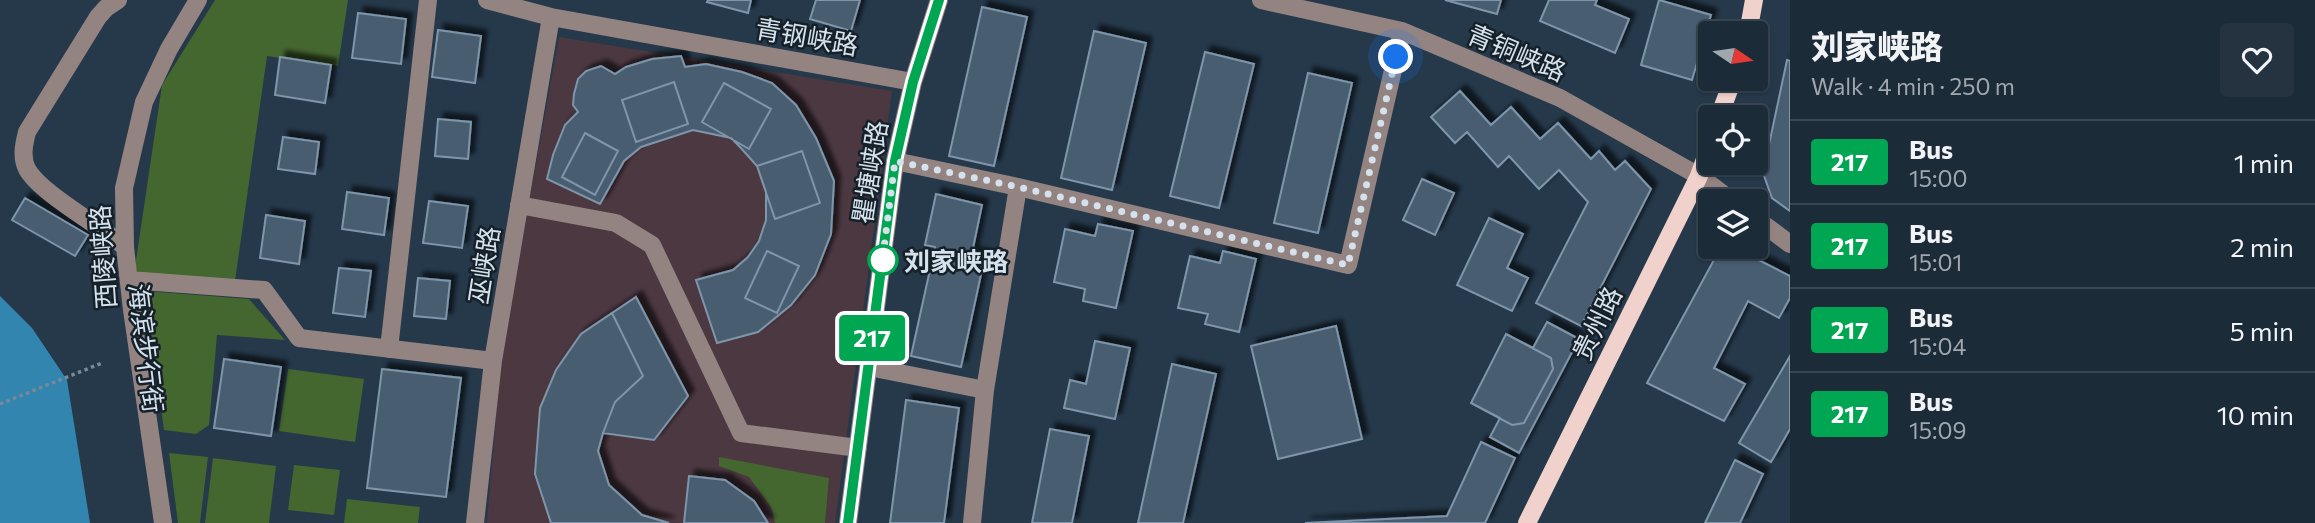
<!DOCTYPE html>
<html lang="en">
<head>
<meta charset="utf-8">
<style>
  :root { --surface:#1c2b38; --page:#253340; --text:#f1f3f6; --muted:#a0a7ae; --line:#3a4753 }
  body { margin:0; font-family:Commissioner,"Noto Sans SC",sans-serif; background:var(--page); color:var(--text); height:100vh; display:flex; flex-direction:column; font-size:26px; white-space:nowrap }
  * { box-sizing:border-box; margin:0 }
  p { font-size:23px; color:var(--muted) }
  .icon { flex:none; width:38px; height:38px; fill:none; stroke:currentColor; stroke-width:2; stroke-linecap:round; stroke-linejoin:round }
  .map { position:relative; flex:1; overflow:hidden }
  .panel { display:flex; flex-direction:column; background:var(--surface); width:525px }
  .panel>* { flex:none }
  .badge { padding:0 14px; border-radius:5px; font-size:24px; line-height:46px }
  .needle { width:46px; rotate:103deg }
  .buttons { position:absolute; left:1698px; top:21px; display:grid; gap:14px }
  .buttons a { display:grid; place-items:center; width:70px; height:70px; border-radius:7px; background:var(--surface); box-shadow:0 2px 5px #0004,0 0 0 2px var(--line); font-size:35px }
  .you { position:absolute; width:35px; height:35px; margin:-18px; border:5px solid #fff; border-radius:50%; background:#1a73e8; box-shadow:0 0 0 10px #1a73e833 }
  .map>.badge { position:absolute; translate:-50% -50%; box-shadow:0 0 0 4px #fff }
  .round { display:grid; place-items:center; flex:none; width:74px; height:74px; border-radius:7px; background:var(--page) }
  .overview { display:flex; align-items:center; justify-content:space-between; height:119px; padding:0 21px }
  h1 { font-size:33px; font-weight:800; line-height:52px }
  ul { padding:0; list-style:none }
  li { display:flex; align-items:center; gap:21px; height:84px; padding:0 21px; border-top:2px solid var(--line) }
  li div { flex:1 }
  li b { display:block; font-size:26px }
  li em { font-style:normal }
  li .badge { min-width:77px; font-weight:700; text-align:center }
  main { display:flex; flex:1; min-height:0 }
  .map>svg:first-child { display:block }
  .commercial { fill:#4c3841 }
  .green { fill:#44662f }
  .water { fill:#3285af }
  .building { fill:#485d71; stroke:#7e95aa; stroke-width:2; filter:url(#shadow) }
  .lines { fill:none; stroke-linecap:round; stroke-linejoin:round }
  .path { stroke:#798998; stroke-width:3.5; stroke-dasharray:3.5 3.5; stroke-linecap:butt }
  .minor { stroke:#938482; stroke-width:18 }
  .major { stroke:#f0d1cc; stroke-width:18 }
  .line-casing { stroke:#fff; stroke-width:16 }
  .line { stroke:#00a651; stroke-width:10 }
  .walk { stroke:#d5e2ed; stroke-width:7; stroke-dasharray:0 12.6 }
  .stop-dot { fill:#fff; stroke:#00a651; stroke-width:3.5 }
  .labels { text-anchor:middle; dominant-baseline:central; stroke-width:5; stroke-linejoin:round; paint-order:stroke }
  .street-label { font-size:26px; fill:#d5e2ed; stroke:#162028 }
  .stop-label { font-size:26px; font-weight:bold; fill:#d5e2ed; stroke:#162028; text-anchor:start }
</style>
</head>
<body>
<main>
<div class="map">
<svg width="1790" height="523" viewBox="0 0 1790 523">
  <defs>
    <filter id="shadow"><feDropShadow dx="6" dy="-6" stdDeviation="2" flood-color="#0009"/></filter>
  </defs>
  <rect width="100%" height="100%" fill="#25394b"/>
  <path class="commercial" d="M559 37 892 91 835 523H487L501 357Z"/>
  <path class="green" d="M215 0H348L338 66 267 56 234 288 134 274 162 85Z
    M145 291 249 299 285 340 217 335 209 425 196 434 164 430Z
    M288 369 364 379 355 442 279 431Z
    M169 453 208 457 200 523H178Z
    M719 457 829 478 825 523H775L771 507 749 477 719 466Z
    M213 458 276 466 269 523H205Z
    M294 465 340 470 334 515 288 510Z
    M347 499 420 507 418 523H344Z"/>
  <path class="water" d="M0 296 32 328 67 380 90 523H0Z"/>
  <path class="building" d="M708 0H751L748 13 707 2Z
    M816 0H860L851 31 810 19Z
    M1445 0H1501L1497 14Z
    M1549 0H1597L1595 5 1629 19 1615 53 1540 21Z
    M1659 0 1711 15 1692 80 1641 65Z
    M982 7 1027 17 994 166 949 156Z
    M358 13 406 19 401 64 352 58Z
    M438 30 481 36 475 83 432 77Z
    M1094 31 1146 43 1112 190 1061 178Z
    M1205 52 1254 64 1219 208 1170 196Z
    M681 56 685 67 706 64 742 72 772 83 796 105 816 138 834 181 831 234 815 275 791 305 758 332 717 343 696 280 733 270 748 257 759 241 766 220V192L757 166 740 147 731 138 693 130 641 147 624 161 600 204 547 179 553 155 565 125 578 112 573 105 574 94 578 79 586 71 601 66 615 74 626 67 652 59Z
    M280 57 331 65 325 103 275 95Z
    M1787 60 1790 61V211L1772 198 1763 173Z
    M1308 73 1352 83 1318 233 1274 223Z
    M674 82 688 124 636 142 622 100Z
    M724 83 771 109 749 149 702 122Z
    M1460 91 1491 125 1511 107 1540 139 1558 123 1591 159 1599 151 1615 170 1625 161 1651 189 1581 326 1536 303 1588 202 1559 170 1539 189 1509 156 1498 167 1467 132 1455 143 1431 117Z
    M438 119 471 122 468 159 435 156Z
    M585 133 618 151 595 195 562 177Z
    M283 137 319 142 315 174 278 169Z
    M802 151 820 203 775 219 757 166Z
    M1422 179 1454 193 1435 235 1403 220Z
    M347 192 389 198 384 235 342 229Z
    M936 194 982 205 972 253 985 256 961 367 911 356 935 247 925 245Z
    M25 198 88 235 75 256 12 220Z
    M429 201 468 206 462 248 423 243Z
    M266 215 305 221 299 264 260 258Z
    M1489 218 1523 234 1507 268 1528 278 1512 311 1457 285Z
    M1098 224 1133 231 1116 308 1083 301 1085 289 1054 282 1065 229 1095 236Z
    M1721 247H1733L1790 276V298L1779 318 1748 301 1714 368 1745 384 1724 421 1647 383Z
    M767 251 799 266 777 313 745 298Z
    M1223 251 1256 259 1239 332 1205 324 1208 314 1178 308 1190 256 1220 263Z
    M339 268 371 271 365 317 333 313Z
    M418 278 450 281 446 319 414 316Z
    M636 297 688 396 654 440 603 433 598 451 609 485 642 515 669 523H551L535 474 540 408 556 370 581 334Z
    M612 313 643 376 615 402 603 433 598 451 609 485 642 515 669 523H551L535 474 540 408 556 370 581 334Z
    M1547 322 1579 339 1519 453 1490 437 1500 418 1471 403 1506 334 1533 348Z
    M1336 326 1362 439 1278 459 1251 346Z
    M1506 334 1551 358 1553 369 1524 423 1512 425 1471 403Z
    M1095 341 1130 348 1115 419 1064 408 1070 380 1086 384Z
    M1790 356V429L1771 462 1739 443Z
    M224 359 281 367 271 436 214 428Z
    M1172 364 1216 374 1183 523H1138Z
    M382 369 461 378 446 497 367 488Z
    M906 400 959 408 944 523H890Z
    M1050 429 1089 436 1072 523H1032Z
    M1481 442 1515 458 1485 523H1305L1447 516Z
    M1735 460 1763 474 1740 523H1705Z
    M689 476 725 480 754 501 768 523H684Z"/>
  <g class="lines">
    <path class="path" d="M0 404 102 363"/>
    <path class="minor" d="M118 0 106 8 98 17 27 132C24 144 21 157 27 169 40 193 101 226 125 247
      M487 0 551 17 913 82
      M1261 0 1402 31 1560 98 1699 176 1732 201
      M895 161 1018 187 1348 265 1402 31
      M519 205 616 223 652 245 741 433 858 448
      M1755 218 1790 244
      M129 280 264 290 299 338 493 361
      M389 349 428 0
      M869 367 985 390
      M163 523 132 310 125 247 124 188 144 102 169 49 198 0
      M475 523 493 361 551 17
      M848 523 895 161 913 82 939 0
      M972 523 985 390 1018 187"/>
    <path class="major" d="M1748 33 1754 0
      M1719 117 1733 79
      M1527 523 1699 176 1710 145"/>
  </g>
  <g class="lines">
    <defs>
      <path id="line" d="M848 523 895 161 913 82 939 0"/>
    </defs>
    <use href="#line" class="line-casing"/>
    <use href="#line" class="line"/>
    <path class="walk" d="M883 260 882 264 895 161 1018 187 1348 265 1396 57"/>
  </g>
  <circle class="stop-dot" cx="883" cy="260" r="14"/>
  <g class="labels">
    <g class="street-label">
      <text transform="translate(807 36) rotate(10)">青钢峡路</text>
      <text transform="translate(1517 52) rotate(23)">青铜峡路</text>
      <text transform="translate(869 172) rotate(-81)">瞿塘峡路</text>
      <text transform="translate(102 257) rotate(-94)">西陵峡路</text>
      <text transform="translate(483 265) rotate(-81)">巫峡路</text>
      <text transform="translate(1596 323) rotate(-64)">贵州路</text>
      <text transform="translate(147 348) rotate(83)">海滨步行街</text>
    </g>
    <g class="stop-label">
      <text x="904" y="260">刘家峡路</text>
    </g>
  </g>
</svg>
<div class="buttons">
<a><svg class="needle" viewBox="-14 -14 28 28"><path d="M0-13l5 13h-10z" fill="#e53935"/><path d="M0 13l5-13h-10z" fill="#a0a7ae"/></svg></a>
<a><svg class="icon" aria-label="locate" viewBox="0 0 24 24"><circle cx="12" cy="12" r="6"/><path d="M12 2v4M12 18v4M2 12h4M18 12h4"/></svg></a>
<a><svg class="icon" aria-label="layers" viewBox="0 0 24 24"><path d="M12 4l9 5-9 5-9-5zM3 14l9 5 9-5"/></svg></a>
</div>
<div class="you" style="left:1396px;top:57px"></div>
<b class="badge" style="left:872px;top:338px;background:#00a651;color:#fff">217</b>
</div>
<section class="panel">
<div class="overview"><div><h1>刘家峡路</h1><p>Walk · 4 min · 250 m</p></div><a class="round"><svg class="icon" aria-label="heart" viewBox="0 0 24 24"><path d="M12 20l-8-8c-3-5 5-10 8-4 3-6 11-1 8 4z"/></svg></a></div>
<ul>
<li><span class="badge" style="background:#00a651;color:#fff">217</span><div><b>Bus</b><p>15:00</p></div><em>1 min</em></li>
<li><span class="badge" style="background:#00a651;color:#fff">217</span><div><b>Bus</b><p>15:01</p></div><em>2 min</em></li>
<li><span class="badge" style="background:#00a651;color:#fff">217</span><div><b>Bus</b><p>15:04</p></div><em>5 min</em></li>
<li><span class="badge" style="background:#00a651;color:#fff">217</span><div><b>Bus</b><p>15:09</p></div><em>10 min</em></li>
</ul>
</section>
</main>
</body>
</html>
